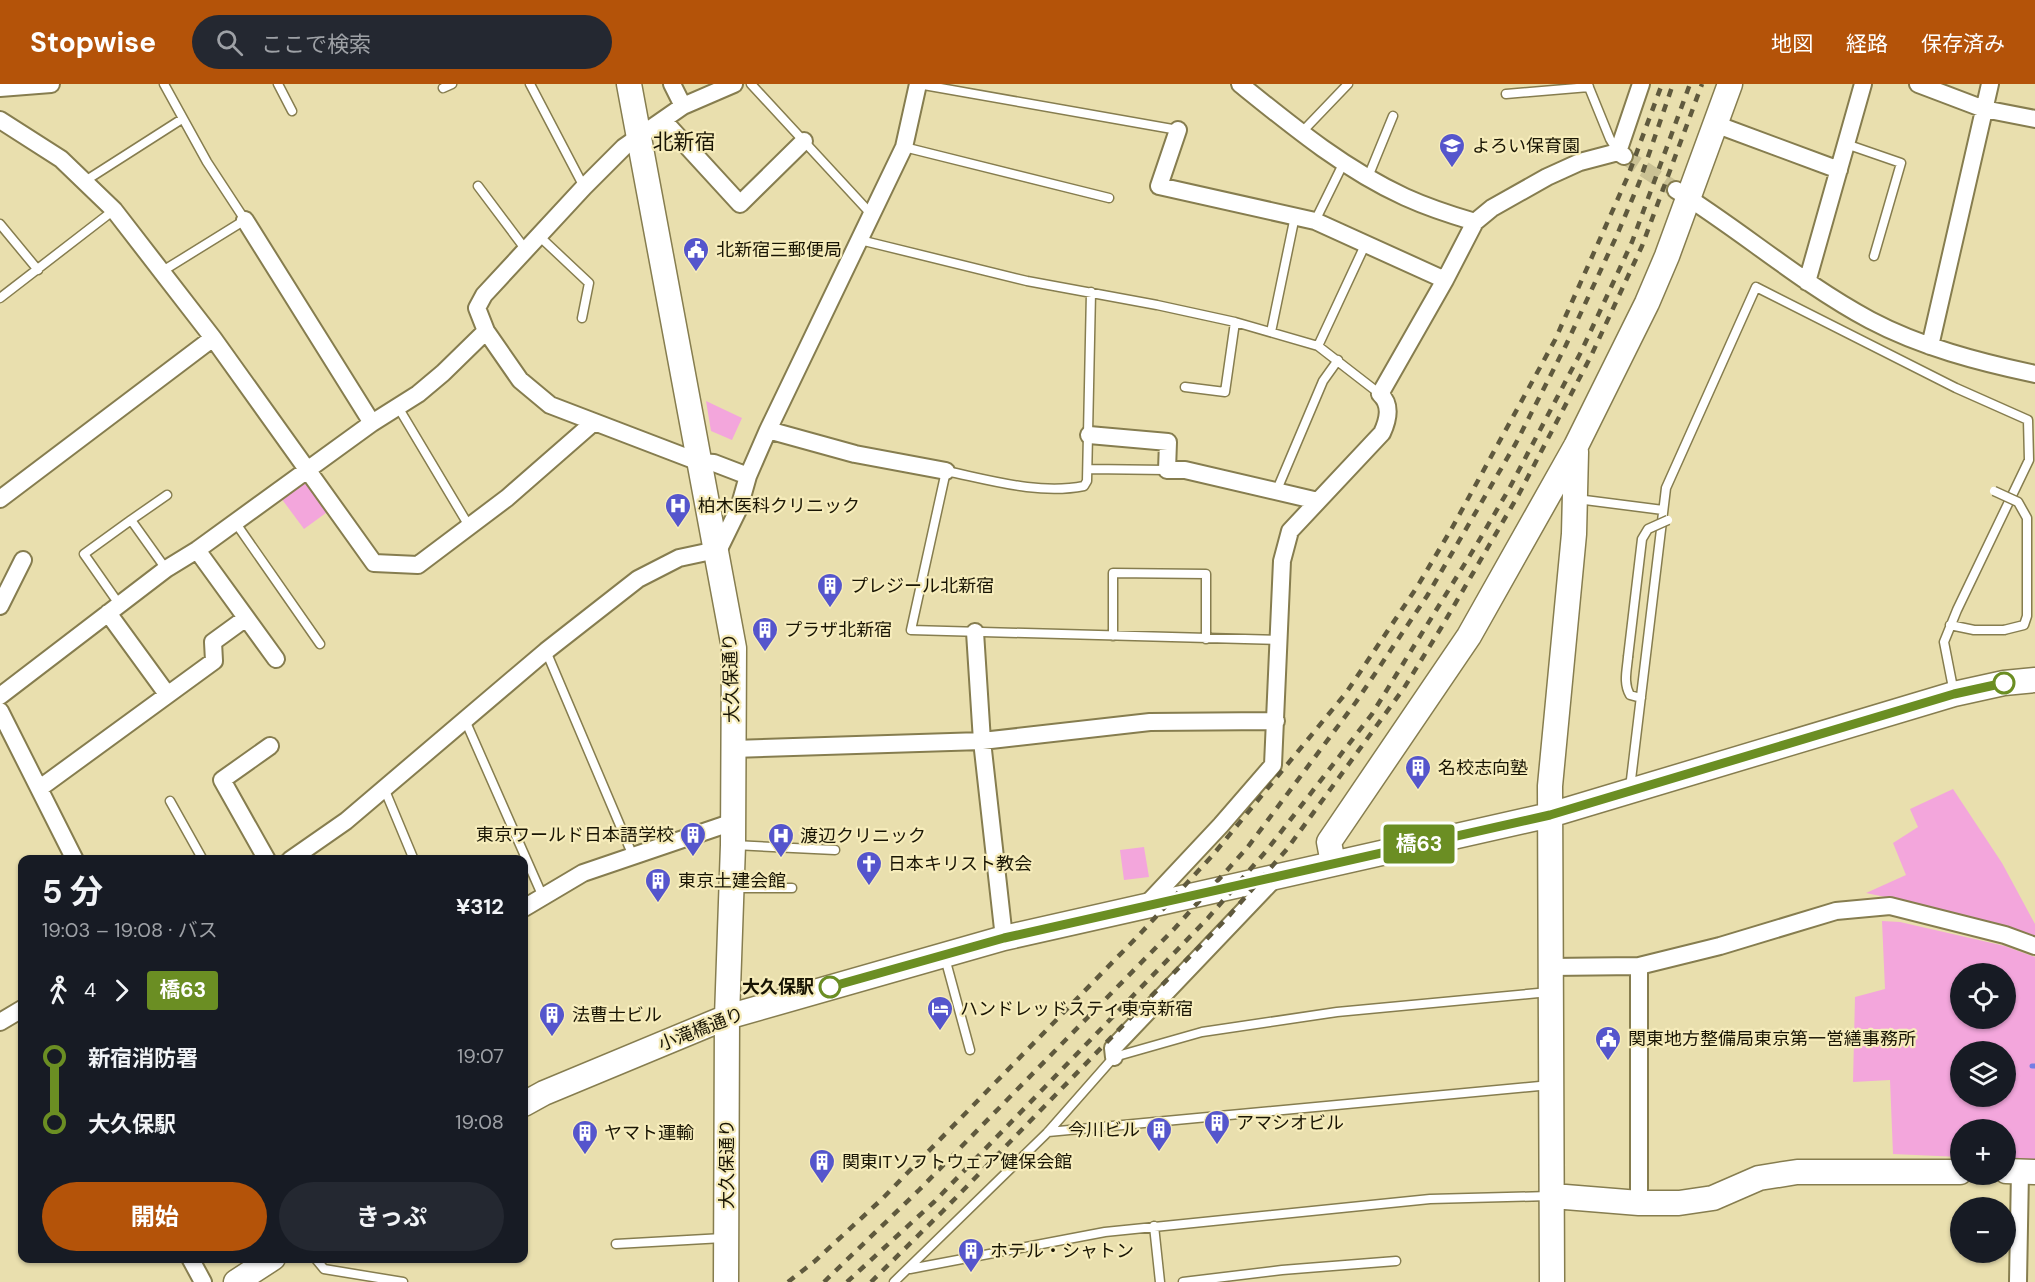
<!DOCTYPE html>
<html lang="ja">
<head>
<meta charset="utf-8">
<style>
  :root { --surface:#171b24; --page:#242831; --text:#f1f3f6; --muted:#9ea1a6; --accent:#b45309 }
  body { margin:0; font-family:"DM Sans","Noto Sans JP",sans-serif; background:var(--page); color:var(--text); height:100vh; display:flex; flex-direction:column; font-size:22px; white-space:nowrap }
  * { box-sizing:border-box; margin:0 }
  p { font-size:20px; color:var(--muted) }
  .icon { flex:none; width:33px; height:33px; fill:none; stroke:currentColor; stroke-width:2; stroke-linecap:round; stroke-linejoin:round }
  .map { position:relative; flex:1; overflow:hidden }
  .panel { position:absolute; left:18px; top:771px; width:510px; height:408px; display:flex; flex-direction:column; background:var(--surface); border-radius:12px; box-shadow:0 2px 4px #0004 }
  .panel>* { flex:none }
  .badge { padding:0 12px; border-radius:4px; font-size:21px; line-height:39px }
  .controls { position:absolute; left:1950px; top:879px; display:grid; gap:12px }
  .controls a { display:grid; place-items:center; width:66px; height:66px; border-radius:50%; background:var(--surface); box-shadow:0 2px 4px #0004; font-size:30px }
  .map>.badge { position:absolute; translate:-50% -50%; box-shadow:0 0 0 3px #fff }
  .legs { display:flex; align-items:center; gap:9px; height:66px; padding:0 24px; font-size:20px }
  .legs p { margin-inline-start:auto }
  .summary { display:flex; align-items:center; justify-content:space-between; height:102px; padding:0 24px }
  h1 { font-size:33px; font-weight:700; line-height:45px }
  .cta { display:flex; gap:12px; margin-top:auto; padding:12px 24px }
  .cta a { flex:1; height:69px; border-radius:36px; background:var(--accent); color:#fff; font-size:24px; font-weight:700; line-height:69px; text-align:center }
  .cta a+a { background:var(--page); color:var(--text) }
  ul { padding:0 24px; list-style:none }
  li { display:flex; align-items:center; gap:21px; height:66px; font-size:22px }
  li i { display:grid; place-items:center; width:9px; height:100%; margin:0 8px; background:currentColor }
  li i::after { content:''; width:15px; height:15px; margin:-8px; border:4px solid; border-radius:50%; background:var(--surface) }
  li p { margin-inline-start:auto }
  li:first-child i { background:linear-gradient(#0000 50%,currentColor 0) }
  li:last-child i { background:linear-gradient(currentColor 50%,#0000 0) }
  header { display:flex; align-items:center; gap:36px; box-sizing:border-box; height:84px; padding:0 30px; background:var(--accent); color:#fff }
  header strong { font-size:28px }
  nav { display:flex; gap:33px; margin-inline-start:auto; font-size:21px }
  .search { width:420px; height:54px; background:var(--page); display:flex; align-items:center; gap:15px; box-sizing:border-box; padding:0 21px; border-radius:33px; color:var(--muted); font-size:22px }
  .map>svg:first-child { display:block }
  .green { fill:#f3a6dc; fill-rule:evenodd }
  .lines { fill:none; stroke-linecap:round; stroke-linejoin:round }
  .stream { stroke:#767de3; stroke-width:5 }
  .street-tunnel { stroke:#cac194; stroke-width:16; stroke-dasharray:16 8; stroke-linecap:butt }
  .lane-casing { stroke:#867d4f; stroke-width:11 }
  .street-casing { stroke:#867d4f; stroke-width:20 }
  .secondary-casing { stroke:#867d4f; stroke-width:27 }
  .lane { stroke:#fff; stroke-width:8 }
  .street { stroke:#fff; stroke-width:16 }
  .secondary { stroke:#fff; stroke-width:24 }
  .rail { stroke:#5f593d; stroke-width:4.5; stroke-dasharray:8 8; stroke-linecap:butt }
  .lane-bridge-casing { stroke:#867d4f; stroke-width:11; stroke-linecap:butt }
  .lane-bridge { stroke:#fff; stroke-width:8 }
  .line-1-casing { stroke:#fff; stroke-width:14 }
  .line-1 { stroke:#6b8e23; stroke-width:9 }
  .stop-1-dot { fill:#fff; stroke:#6b8e23; stroke-width:3 }
  .labels { text-anchor:middle; dominant-baseline:central; stroke-width:4.5; stroke-linejoin:round; paint-order:stroke }
  .poi-label { font-size:18px; fill:#191504; stroke:#f6ecbb; text-anchor:start }
  .street-label { font-size:18px; fill:#191504; stroke:#f6ecbb }
  .stop-label { font-size:18px; font-weight:bold; fill:#191504; stroke:#f6ecbb; text-anchor:end }
  .quarter-label { font-size:21px; fill:#191504; stroke:#f6ecbb }
</style>
</head>
<body>
<header>
<strong>Stopwise</strong>
<div class="search"><svg class="icon" aria-label="search" viewBox="0 0 24 24"><circle cx="10" cy="10" r="6"/><path d="M15 15l6 6"/></svg>ここで検索</div>
<nav><a>地図</a><a>経路</a><a>保存済み</a></nav>
</header>
<div class="map">
<svg width="2035" height="1198" viewBox="0 0 2035 1198">
  <rect width="100%" height="100%" fill="#e9dfae"/>
  <path class="green" d="M706 317 742 334 732 356 711 347Z
    M307 395 330 426 304 445 281 414Z
    M1953 705 2002 779 2035 840V853L1914 819 1866 809 1906 791 1893 759 1918 743 1910 725Z
    M1144 763 1149 793 1124 796 1120 766Z
    M1882 837 1900 838 2005 862 2035 873V1076L2006 1074V1046H1960V1073L1893 1070 1890 996 1853 998 1855 913 1885 905ZM1960 890H2006V934H1960ZM1960 968H2006V1012H1960Z"/>
  <g class="lines">
    <path class="stream" d="M2032 982H2035"/>
    <path class="street-tunnel" d="M1624 72 1676 106"/>
    <defs>
      <path id="lane" d="M278 0 292 27
        M530 0 584 103
        M751 0 872 131
        M918 0 1178 46
        M1588 1 1610 55 1618 68
        M443 4 452 0
        M1506 10 1589 3
        M1301 49 1348 0
        M1846 60 1901 79 1874 172
        M904 63 1109 114
        M1368 93 1393 32
        M85 97 182 35
        M478 102 526 166
        M1315 137 1344 78
        M0 140 38 186
        M539 152 589 199 582 234
        M860 156 1027 197 1157 221 1235 238 1318 262 1380 310
        M161 188 245 136 207 78 164 0
        M1091 208 1087 397 1084 402C1039 411 990 396 946 387L911 546 1279 556
        M0 214 114 126
        M1271 248 1295 132
        M1318 262 1366 159
        M1185 303 1225 308 1235 238
        M398 323 469 442
        M1089 385 1167 386
        M1276 408 1323 297 1338 276
        M1577 415 1663 426
        M235 438 320 560
        M166 485 131 436 167 411
        M119 520 84 470 131 436
        M1950 541 1974 546H2004
        M1113 552V489L1206 490V555
        M546 567 633 772
        M1628 573C1627 586 1623 599 1630 611L1641 614
        M465 636 543 813
        M384 704 414 776
        M1630 704 1666 404 1756 203 1956 304 2028 336 2029 376 1957 526 1944 558 1954 609
        M170 717 203 776
        M734 761 835 766
        M735 804H792
        M945 874 970 966
        M1048 1048 1550 1001
        M1154 1142 1160 1198
        M616 1160 723 1154
        M315 1174 324 1185 403 1198
        M910 1185 1105 1148 1430 1115 1549 1112
        M894 1198 1048 1048 1114 973 1202 948 1337 928 1549 908
        M1183 1198 1282 1186 1396 1177"/>
      <path id="street" d="M672 0 683 22
        M734 0 683 22 624 63 584 103 484 211 477 224 486 247 520 296 550 321 699 378 714 379 748 392
        M1240 0C1292 42 1344 85 1405 113 1427 123 1451 131 1475 138
        M1918 0 1984 25 2035 35
        M0 4 51 0
        M0 36 61 75 114 126 213 254 374 479 418 481 507 414 594 338
        M663 36 740 120 804 57
        M1715 40 1839 86
        M1178 46 1159 102 1315 137 1445 196
        M1618 68 1641 0
        M1676 106C1742 147 1801 199 1870 236 1921 263 1979 278 2035 290
        M245 136 372 339
        M1807 198 1863 0
        M1930 262 1990 0
        M768 346 855 370 946 387
        M1089 351 1168 358 1167 386H1185L1318 417
        M0 415 213 254
        M197 466 276 575
        M0 522 23 476
        M108 529 167 610
        M975 548 982 657 1004 854
        M0 612 166 485 197 466 372 339 418 310 443 289 486 247
        M0 627 75 776
        M733 665 982 657 1150 638 1276 637
        M40 704 214 577 213 558 246 534
        M267 776 222 696 270 662
        M290 776 346 737 546 567 638 495 679 474 707 468 717 469 739 424 748 392 768 346 904 63 918 0
        M1146 821 1221 741 1273 681 1282 477 1290 447 1382 349C1388 336 1392 321 1380 310L1445 196 1475 138 1492 124 1547 93 1580 78 1618 68 1624 72
        M524 824 583 789 733 738
        M1639 882V1119
        M1550 883 1639 882 1720 862 1836 827 1890 822 2005 851 2035 862
        M0 938 22 925
        M1114 973 1113 964 1276 793
        M190 1174 203 1198
        M2018 1198 2020 1087"/>
      <path id="secondary" d="M629 0 734 564 733 761 727 933 726 1198
        M1333 779 1329 758 1469 552 1576 362 1647 219 1667 172 1730 0
        M524 1020 544 1009 727 933 1004 854 1550 731 1954 610 2004 599 2035 596
        M2006 1087 2035 1088
        M1553 1112 1639 1119H1679L1713 1114 1759 1094 1797 1088H1960
        M236 1198 273 1174
        M1552 1198 1550 702 1574 450 1576 368"/>
    </defs>
    <use href="#lane" class="lane-casing"/>
    <use href="#street" class="street-casing"/>
    <use href="#secondary" class="secondary-casing"/>
    <use href="#lane" class="lane"/>
    <use href="#street" class="street"/>
    <use href="#secondary" class="secondary"/>
    <path class="rail" d="M788 1198 815 1177 882 1115 1139 851 1212 772 1346 609 1417 503 1452 444 1555 256 1628 92 1662 0
      M824 1198 919 1106 1175 844 1247 764 1356 618 1427 512 1516 359 1566 261 1617 151 1639 99 1673 0
      M847 1198 934 1118 1208 834 1267 766 1372 630 1477 460 1509 405 1581 268 1632 158 1690 0
      M871 1198 943 1127 1228 833 1287 765 1404 604 1441 544 1519 410 1591 272 1642 162 1702 0"/>
    <defs>
      <path id="lane-bridge" d="M1994 407 2018 418 2027 434V532L2024 541 2004 546
        M1628 573 1642 455 1648 445 1668 436"/>
    </defs>
    <use href="#lane-bridge" class="lane-bridge-casing"/>
    <use href="#lane-bridge" class="lane-bridge"/>
  </g>
  <g class="lines">
    <defs>
      <path id="line-1" d="M830 903 1004 854 1550 731 1954 610 2004 599"/>
    </defs>
    <use href="#line-1" class="line-1-casing"/>
    <use href="#line-1" class="line-1"/>
  </g>
  <defs>
    <symbol id="school-pin" viewBox="-11 -11 22 30"><path d="M0 17L-7.5 6A9.5 9.5 0 1 1 7.5 6Z" fill="#55c" stroke="#f6ecbb"/><path d="M0-5L7-2L0 1L-7-2ZM-4 1L0 2.5L4 1V4Q0 6-4 4Z" fill="#fff"/></symbol>
    <symbol id="civic-pin" viewBox="-11 -11 22 30"><path d="M0 17L-7.5 6A9.5 9.5 0 1 1 7.5 6Z" fill="#55c" stroke="#f6ecbb"/><path d="M-.6-6.5H3V-4.5H.6V-3L4-1V1h2V6H-6V1h2V-1L-.6-3ZM-1.2 2.5V6h2.4V2.5Z" fill="#fff"/></symbol>
    <symbol id="hospital-pin" viewBox="-11 -11 22 30"><path d="M0 17L-7.5 6A9.5 9.5 0 1 1 7.5 6Z" fill="#55c" stroke="#f6ecbb"/><path d="M-5-5h3v3.5h4V-5h3V5h-3V1.5h-4V5h-3Z" fill="#fff"/></symbol>
    <symbol id="building-pin" viewBox="-11 -11 22 30"><path d="M0 17L-7.5 6A9.5 9.5 0 1 1 7.5 6Z" fill="#55c" stroke="#f6ecbb"/><path d="M-4-6H4V6H1V3H-1V6H-4ZM-2.5-4.3h1.7v1.8h-1.7ZM.8-4.3h1.7v1.8H.8ZM-2.5-1h1.7V.8h-1.7ZM.8-1h1.7V.8H.8Z" fill="#fff"/></symbol>
    <symbol id="church-pin" viewBox="-11 -11 22 30"><path d="M0 17L-7.5 6A9.5 9.5 0 1 1 7.5 6Z" fill="#55c" stroke="#f6ecbb"/><path d="M-1.2-6h2.4v3.5h3.3v2.4h-3.3V6h-2.4V-.1h-3.3v-2.4h3.3Z" fill="#fff"/></symbol>
    <symbol id="hotel-pin" viewBox="-11 -11 22 30"><path d="M0 17L-7.5 6A9.5 9.5 0 1 1 7.5 6Z" fill="#55c" stroke="#f6ecbb"/><path d="M-6-4.5h1.5V1H6V5H4.5V3h-9V5H-6ZM-4 0a1.8 1.8 0 1 1 3.6 0ZM.5 0V-2.5h3Q6-2.5 6 0Z" fill="#fff"/></symbol>
  </defs>
  <g fill-rule="evenodd">
    <use href="#school-pin" x="1437" y="47" width="30" height="40"/>
    <use href="#civic-pin" x="681" y="151" width="30" height="40"/>
    <use href="#hospital-pin" x="663" y="407" width="30" height="40"/>
    <use href="#building-pin" x="815" y="487" width="30" height="40"/>
    <use href="#building-pin" x="750" y="531" width="30" height="40"/>
    <use href="#building-pin" x="1403" y="669" width="30" height="40"/>
    <use href="#building-pin" x="678" y="736" width="30" height="40"/>
    <use href="#hospital-pin" x="766" y="737" width="30" height="40"/>
    <use href="#church-pin" x="854" y="765" width="30" height="40"/>
    <use href="#building-pin" x="643" y="782" width="30" height="40"/>
    <use href="#hotel-pin" x="925" y="910" width="30" height="40"/>
    <use href="#building-pin" x="537" y="916" width="30" height="40"/>
    <use href="#civic-pin" x="1593" y="940" width="30" height="40"/>
    <use href="#building-pin" x="1202" y="1024" width="30" height="40"/>
    <use href="#building-pin" x="1144" y="1031" width="30" height="40"/>
    <use href="#building-pin" x="570" y="1034" width="30" height="40"/>
    <use href="#building-pin" x="807" y="1063" width="30" height="40"/>
    <use href="#building-pin" x="956" y="1152" width="30" height="40"/>
  </g>
  <g class="stop-1-dot">
    <circle cx="2004" cy="599" r="10"/>
    <circle cx="830" cy="903" r="10"/>
  </g>
  <g class="labels">
    <g class="poi-label">
      <text x="1472" y="62">よろい保育園</text>
      <text x="716" y="166">北新宿三郵便局</text>
      <text x="698" y="422">柏木医科クリニック</text>
      <text x="850" y="502">プレジール北新宿</text>
      <text x="784" y="546">プラザ北新宿</text>
      <text x="1438" y="684">名校志向塾</text>
      <text x="674" y="751" text-anchor="end">東京ワールド日本語学校</text>
      <text x="800" y="752">渡辺クリニック</text>
      <text x="888" y="780">日本キリスト教会</text>
      <text x="678" y="797">東京土建会館</text>
      <text x="960" y="925">ハンドレッドスティ東京新宿</text>
      <text x="572" y="931">法曹士ビル</text>
      <text x="1628" y="955">関東地方整備局東京第一営繕事務所</text>
      <text x="1236" y="1039">アマシオビル</text>
      <text x="1140" y="1046" text-anchor="end">今川ビル</text>
      <text x="604" y="1049">ヤマト運輸</text>
      <text x="842" y="1078">関東ITソフトウェア健保会館</text>
      <text x="990" y="1167">ホテル・シャトン</text>
    </g>
    <g class="street-label">
      <text transform="translate(731 594) rotate(-92)">大久保通り</text>
      <text transform="translate(701 945) rotate(-21)">小滝橋通り</text>
      <text transform="translate(727 1080) rotate(-90)">大久保通り</text>
    </g>
    <g class="stop-label">
      <text x="814" y="903">大久保駅</text>
    </g>
    <g class="quarter-label">
      <text x="684" y="58">北新宿</text>
    </g>
  </g>
</svg>
<div class="controls">
<a><svg class="icon" aria-label="locate" viewBox="0 0 24 24"><circle cx="12" cy="12" r="6"/><path d="M12 2v4M12 18v4M2 12h4M18 12h4"/></svg></a>
<a><svg class="icon" aria-label="layers" viewBox="0 0 24 24"><path d="M12 4l9 5-9 5-9-5zM3 14l9 5 9-5"/></svg></a>
<a>+</a>
<a>−</a>
</div>
<b class="badge" style="left:1419px;top:760px;background:#6b8e23;color:#fff">橋63</b>
<section class="panel">
<div class="summary"><div><h1>5 分</h1><p>19:03 – 19:08 · バス</p></div><b>¥312</b></div>
<div class="legs"><svg class="icon" aria-label="walk" viewBox="0 0 24 24"><circle cx="13" cy="4" r="2"/><path d="M13 8l-2 6 4 7M11 14l-3 7M7 12l3-4h3l4 4"/></svg>4<svg class="icon" aria-label="forward" viewBox="0 0 24 24"><path d="M9 5l7 7-7 7"/></svg><b class="badge" style="background:#6b8e23;color:#fff">橋63</b></div>
<ul>
<li><i style="color:#6b8e23"></i><b>新宿消防署</b><p>19:07</p></li>
<li><i style="color:#6b8e23"></i><b>大久保駅</b><p>19:08</p></li>
</ul>
<div class="cta"><a>開始</a><a>きっぷ</a></div>
</section>
</div>
</body>
</html>
